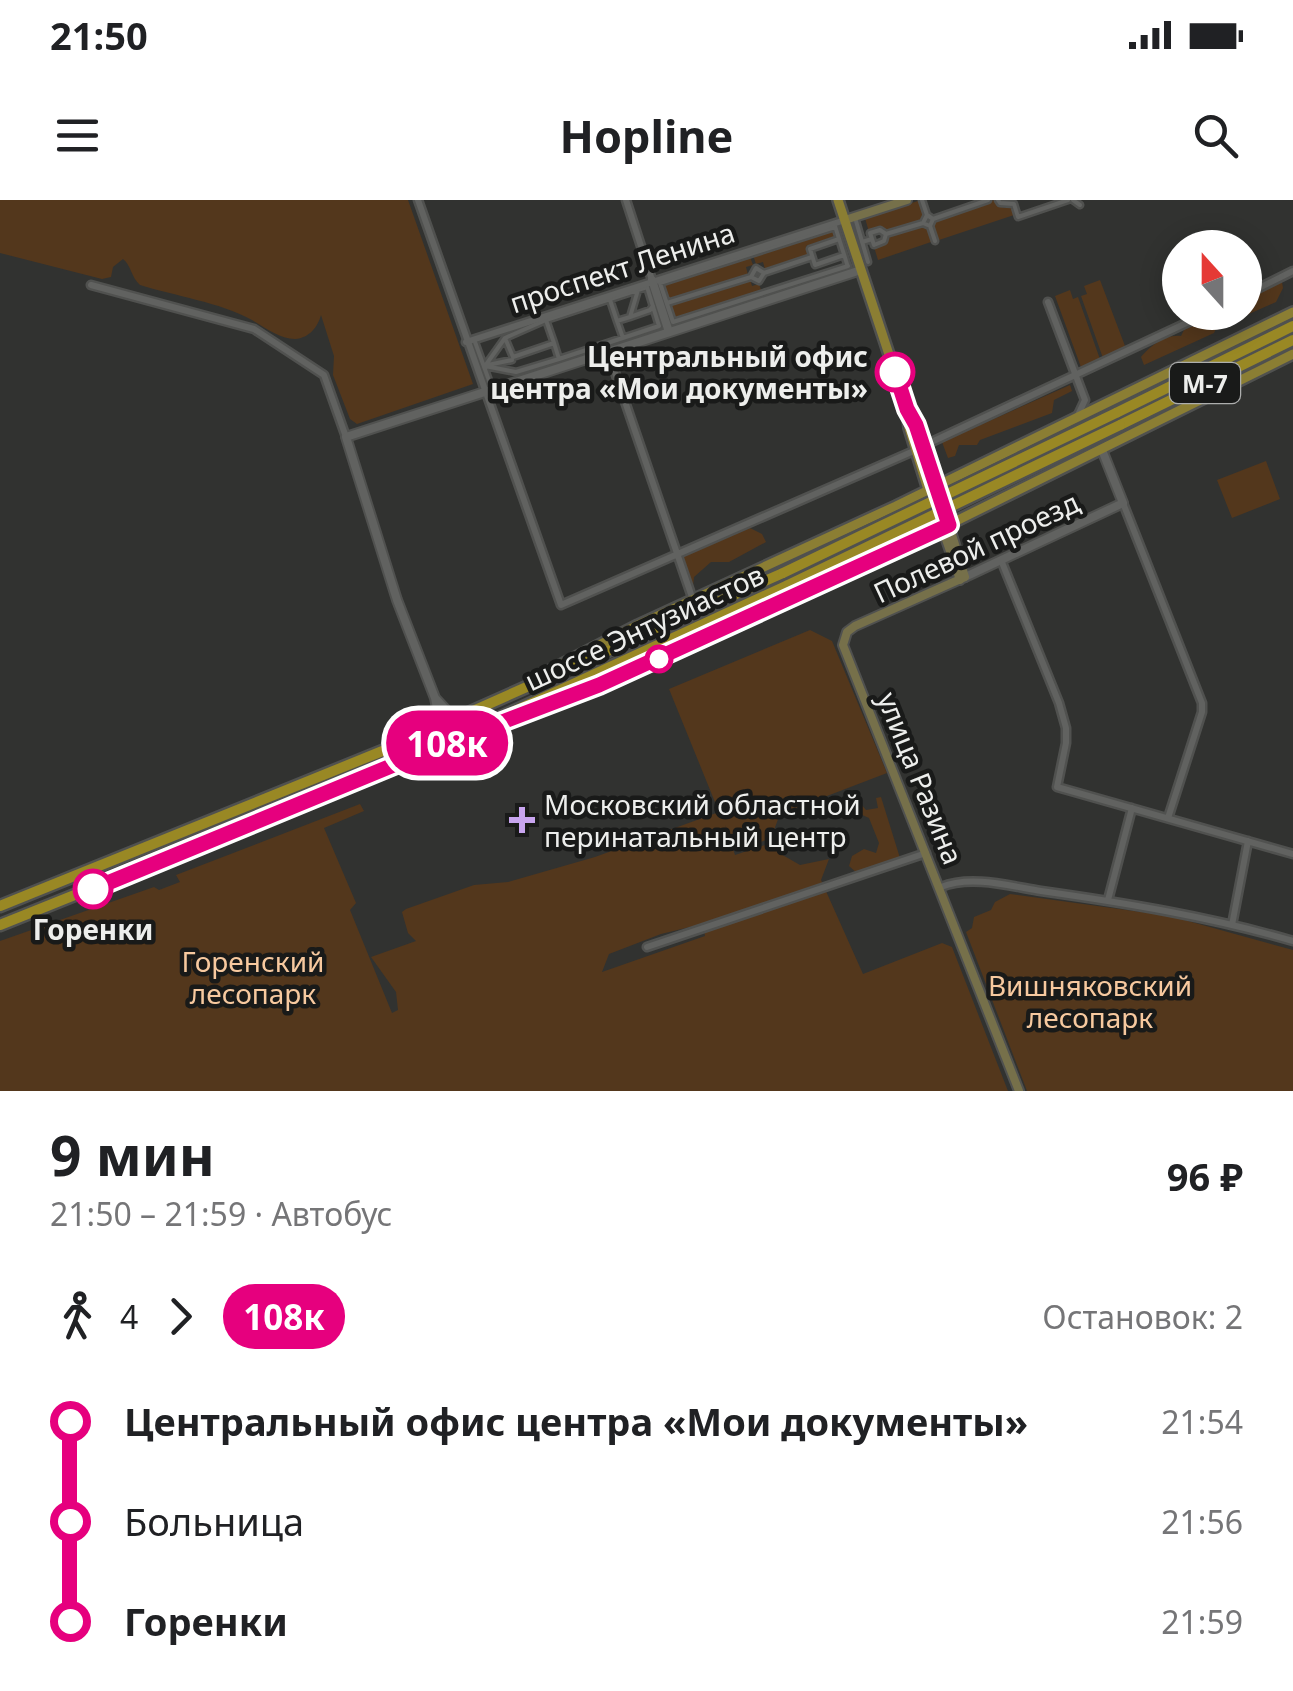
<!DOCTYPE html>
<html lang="ru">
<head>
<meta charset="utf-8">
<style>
  :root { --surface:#fff; --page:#f2f2f2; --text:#202124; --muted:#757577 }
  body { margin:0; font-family:"Noto Sans",sans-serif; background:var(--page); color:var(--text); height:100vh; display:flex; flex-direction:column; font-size:38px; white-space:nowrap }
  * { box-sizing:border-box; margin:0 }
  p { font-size:32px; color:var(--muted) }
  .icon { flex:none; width:55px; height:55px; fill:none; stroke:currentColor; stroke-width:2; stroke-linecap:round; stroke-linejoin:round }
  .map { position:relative; height:891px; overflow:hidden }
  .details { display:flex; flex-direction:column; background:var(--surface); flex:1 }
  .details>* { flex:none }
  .badge { padding:0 20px; border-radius:32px; font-size:35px; line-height:65px }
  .needle { width:65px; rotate:339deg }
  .fabs { position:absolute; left:1162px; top:30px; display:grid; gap:20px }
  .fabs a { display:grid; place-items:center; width:100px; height:100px; border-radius:50%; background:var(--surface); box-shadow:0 5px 25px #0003; font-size:50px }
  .map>.badge { position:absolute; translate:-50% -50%; box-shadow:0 0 0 5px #fff }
  .legs { display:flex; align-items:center; gap:15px; height:110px; padding:0 50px; font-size:32px }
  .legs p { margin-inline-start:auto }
  .overview { display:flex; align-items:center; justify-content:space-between; height:170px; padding:0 50px }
  h1 { font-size:55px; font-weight:700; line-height:75px }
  ul { padding:0 50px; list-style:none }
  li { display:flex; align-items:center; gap:35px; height:100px; font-size:38px }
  li i { display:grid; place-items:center; width:15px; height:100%; margin:0 12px; background:currentColor }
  li i::after { content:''; width:25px; height:25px; margin:-12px; border:8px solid; border-radius:50%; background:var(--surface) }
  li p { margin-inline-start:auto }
  li:first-child i { background:linear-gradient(#0000 50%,currentColor 0) }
  li:last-child i { background:linear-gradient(currentColor 50%,#0000 0) }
  .status { display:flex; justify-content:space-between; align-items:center; height:70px; padding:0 50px; background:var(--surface); direction:ltr }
  .status svg { height:28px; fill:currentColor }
  header { display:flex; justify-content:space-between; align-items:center; height:130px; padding:0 50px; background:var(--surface); font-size:45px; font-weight:700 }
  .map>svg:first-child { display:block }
  .green { fill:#53371c; fill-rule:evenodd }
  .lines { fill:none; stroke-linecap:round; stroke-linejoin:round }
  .pedestrian-casing { stroke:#50514f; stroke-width:9 }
  .minor-casing { stroke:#50514f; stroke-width:11 }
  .tertiary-casing { stroke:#50514f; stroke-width:12 }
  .secondary-casing { stroke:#50514f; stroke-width:12 }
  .primary-casing { stroke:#50514f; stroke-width:14 }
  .trunk-casing { stroke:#50514f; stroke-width:15 }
  .pedestrian { stroke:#616260; stroke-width:4 }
  .minor { stroke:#616260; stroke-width:6 }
  .tertiary { stroke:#616260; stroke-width:8 }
  .secondary { stroke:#76704a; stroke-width:8 }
  .primary { stroke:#8b7e33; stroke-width:9 }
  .trunk { stroke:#998824; stroke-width:10 }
  .trunk-bridge-casing { stroke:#50514f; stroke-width:15; stroke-linecap:butt }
  .trunk-bridge { stroke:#998824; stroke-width:10 }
  .line-1-casing { stroke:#fff; stroke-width:22 }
  .line-1 { stroke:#e6007e; stroke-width:15 }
  .stop-1-dot { fill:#fff; stroke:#e6007e; stroke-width:5 }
  .poi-dot { fill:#c8a5ef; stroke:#191a19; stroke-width:4 }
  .labels { text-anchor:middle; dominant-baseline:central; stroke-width:9; stroke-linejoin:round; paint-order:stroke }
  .shield { fill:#191a19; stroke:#adaead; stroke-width:2.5 }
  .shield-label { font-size:25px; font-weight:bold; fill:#edeeec }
  .street-label { font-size:28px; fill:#edeeec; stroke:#191a19 }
  .stop-label { font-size:28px; font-weight:bold; fill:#edeeec; stroke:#191a19; text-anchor:end }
  .poi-label { font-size:28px; fill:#edeeec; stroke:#191a19; text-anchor:start }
  .park-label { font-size:28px; fill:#f7c99f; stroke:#191a19 }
</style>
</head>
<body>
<div class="status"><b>21:50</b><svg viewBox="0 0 49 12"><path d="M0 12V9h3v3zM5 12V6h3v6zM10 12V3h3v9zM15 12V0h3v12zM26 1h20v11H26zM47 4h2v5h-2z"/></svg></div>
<header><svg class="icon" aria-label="menu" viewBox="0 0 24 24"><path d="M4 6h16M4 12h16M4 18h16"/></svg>Hopline<svg class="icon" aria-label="search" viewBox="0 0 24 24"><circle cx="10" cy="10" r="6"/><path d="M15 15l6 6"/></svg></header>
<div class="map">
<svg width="1293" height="891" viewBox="0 0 1293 891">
  <rect width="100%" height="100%" fill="#313230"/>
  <path class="green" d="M0 0H408L473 184 357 224 350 219 333 175 334 156 321 115C318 126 310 138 295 139 280 139 264 127 252 120 219 102 175 96 140 85 131 77 131 65 123 59L113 67 111 77 102 79 0 53Z
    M921 0 925 14 921 21 889 31 880 28 869 32 865 18Z
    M994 0 1004 8H1012L1014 15 936 41 932 27 936 20Z
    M922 25 930 28 934 41 878 60 874 47 886 43 891 35Z
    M834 30 836 36 806 46 809 55 765 69 763 62 756 64 753 55Z
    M750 57 753 65 746 67 748 75 669 100 664 84Z
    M750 79 752 86 759 84 762 93 676 120 670 104Z
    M1100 80 1125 146 1124 150 1104 161 1081 96 1087 94 1084 86Z
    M1282 82 1283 88 1276 102 1231 122 1224 124 1220 120 1214 133 1144 165 1141 157C1150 146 1166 134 1181 136L1184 130 1222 113 1245 112V107L1251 105 1245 100Z
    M1070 90 1073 99 1078 97 1101 162 1082 170 1055 96Z
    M1070 185 1072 191 1054 200 1052 213 980 240 977 245H959L955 256 948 258 942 242Z
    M1266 261 1280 299 1232 318 1217 280Z
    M750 328 762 334 766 342 729 362H711L694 377 693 386 690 385 680 358Z
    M810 430 832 441 887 573 780 614 771 638 738 651 725 625 735 655 774 642 785 631 779 653 800 665 829 659 821 680 863 774 942 743 952 747 1008 891H0V741L154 687 159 690 180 682 176 675 360 604 364 611 324 628 356 703 350 710 392 813 398 810 396 792 371 757 416 741 408 733 402 712 406 709 474 685 508 682 595 657 719 612 669 489ZM694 726 704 730 705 736 602 772 609 754 661 734Z
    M881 597 900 658 858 674 849 666 852 656 864 649 876 653 879 643 869 618 851 610 861 604 866 610 878 608 876 598Z
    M1010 694 1170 716 1293 750V891H1027L966 732 972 728 974 717 991 710 995 702Z"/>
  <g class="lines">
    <defs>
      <path id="pedestrian" d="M922 0 927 15
        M998 0 1000 3 1014 4 1018 17 1068 0
        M1073 0 1080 5
        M933 19 988 0
        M856 21 868 62
        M835 26 847 64
        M930 26 935 41
        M835 27 660 83 673 122 848 66
        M839 39 810 49 815 65 844 55
        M872 39 874 45 884 41 886 34
        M862 42 872 39 870 33 880 30 886 34 923 23 930 26 933 19 927 15 923 23
        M764 73 756 68 751 77 759 81 764 73 812 57
        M638 90 630 117 650 110 653 106
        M610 100 617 121 630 117
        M667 103 751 77
        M617 121 623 138
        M505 138 485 166 516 172 559 159
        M475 142 491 186
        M513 157 554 143 559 159 659 126 647 87 546 120 554 143
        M513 157 505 138 546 120
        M488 165 512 160"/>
      <path id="minor" d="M418 0 561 405 916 250
        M626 0 652 80
        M91 85 254 129 324 175 346 237
        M1245 95 1293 71
        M1048 102 1085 200 1078 215
        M466 142 845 20
        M608 152 693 400
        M923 246 1210 112
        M1123 303 1202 503V512L1168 618
        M1001 360 1059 503 1066 528V543L1057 587 1293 654
        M941 687C971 675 1010 686 1041 691 1126 703 1211 717 1293 741
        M1108 700 1132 608
        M1232 725 1248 641
        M647 747 926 653"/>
      <path id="tertiary" d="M652 80 669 132
        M965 377 1123 303 1102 250
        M435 498 397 400 346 237 861 70
        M429 530 438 513 435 498 448 512 464 514"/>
      <path id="secondary" d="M845 20 907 0
        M949 325 965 377 855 426 847 432 843 445 1019 891
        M942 328 960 380"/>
      <path id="primary" d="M838 0 907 209 909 228 929 293
        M911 216 949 325
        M535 478 638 425 896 306 1293 112
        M466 537 653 462 942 328 1293 154"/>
      <path id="trunk" d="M1116 213 1293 126
        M1120 225 1293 140
        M0 706 385 550 783 373
        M0 725 393 567 788 385"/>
    </defs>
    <use href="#pedestrian" class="pedestrian-casing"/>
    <use href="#minor" class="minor-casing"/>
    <use href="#tertiary" class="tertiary-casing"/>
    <use href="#secondary" class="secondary-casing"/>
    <use href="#primary" class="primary-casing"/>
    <use href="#trunk" class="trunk-casing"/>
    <use href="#pedestrian" class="pedestrian"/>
    <use href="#minor" class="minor"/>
    <use href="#tertiary" class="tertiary"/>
    <use href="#secondary" class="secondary"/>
    <use href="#primary" class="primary"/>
    <use href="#trunk" class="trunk"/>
    <defs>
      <path id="trunk-bridge" d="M783 373 1116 213
        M788 385 1120 225"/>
    </defs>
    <use href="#trunk-bridge" class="trunk-bridge-casing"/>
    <use href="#trunk-bridge" class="trunk-bridge"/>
  </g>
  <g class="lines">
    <defs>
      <path id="line-1" d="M93 689 447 543 599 485 949 325 916 225 907 209 895 172"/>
    </defs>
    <use href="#line-1" class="line-1-casing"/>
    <use href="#line-1" class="line-1"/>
  </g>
  <g class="stop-1-dot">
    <circle cx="895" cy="172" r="18"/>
    <circle cx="659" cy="459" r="12"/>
    <circle cx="93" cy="689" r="18"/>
  </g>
  <path class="poi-dot" d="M517 605h10v10h10v10h-10v10h-10v-10h-10v-10h10z"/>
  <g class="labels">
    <rect class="shield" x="1170" y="163" width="70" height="40" rx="8"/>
    <g class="shield-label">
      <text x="1205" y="183">М-7</text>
    </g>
    <g class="street-label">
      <text transform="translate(622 67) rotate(-18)">проспект Ленина</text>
      <text transform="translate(976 347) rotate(-25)">Полевой проезд</text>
      <text transform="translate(644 427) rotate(-25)">шоссе Энтузиастов</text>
      <text transform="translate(921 578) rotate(68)">улица Разина</text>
    </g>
    <g class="stop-label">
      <text x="868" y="156">Центральный офис<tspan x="868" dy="32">центра «Мои документы»</tspan></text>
      <text x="93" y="729" text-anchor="middle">Горенки</text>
    </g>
    <g class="poi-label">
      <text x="544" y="604">Московский областной<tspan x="544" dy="32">перинатальный центр</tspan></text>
    </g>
    <g class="park-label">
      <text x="253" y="761">Горенский<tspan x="253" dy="32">лесопарк</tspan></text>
      <text x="1090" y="785">Вишняковский<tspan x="1090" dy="32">лесопарк</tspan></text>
    </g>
  </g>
</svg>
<div class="fabs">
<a><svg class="needle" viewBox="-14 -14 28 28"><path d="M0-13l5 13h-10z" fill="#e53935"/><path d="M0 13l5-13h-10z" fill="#757577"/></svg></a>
</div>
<b class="badge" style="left:447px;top:543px;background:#e6007e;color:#fff">108к</b>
</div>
<section class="details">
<div class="overview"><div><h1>9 мин</h1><p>21:50 – 21:59 · Автобус</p></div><b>96 ₽</b></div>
<div class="legs"><svg class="icon" aria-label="walk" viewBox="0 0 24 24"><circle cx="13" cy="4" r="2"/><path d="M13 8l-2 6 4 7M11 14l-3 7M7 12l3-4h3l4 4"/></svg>4<svg class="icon" aria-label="forward" viewBox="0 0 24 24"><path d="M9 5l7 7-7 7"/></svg><b class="badge" style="background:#e6007e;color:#fff">108к</b><p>Остановок: 2</p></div>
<ul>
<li><i style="color:#e6007e"></i><b>Центральный офис центра «Мои документы»</b><p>21:54</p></li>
<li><i style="color:#e6007e"></i><span>Больница</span><p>21:56</p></li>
<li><i style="color:#e6007e"></i><b>Горенки</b><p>21:59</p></li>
</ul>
</section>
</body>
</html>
